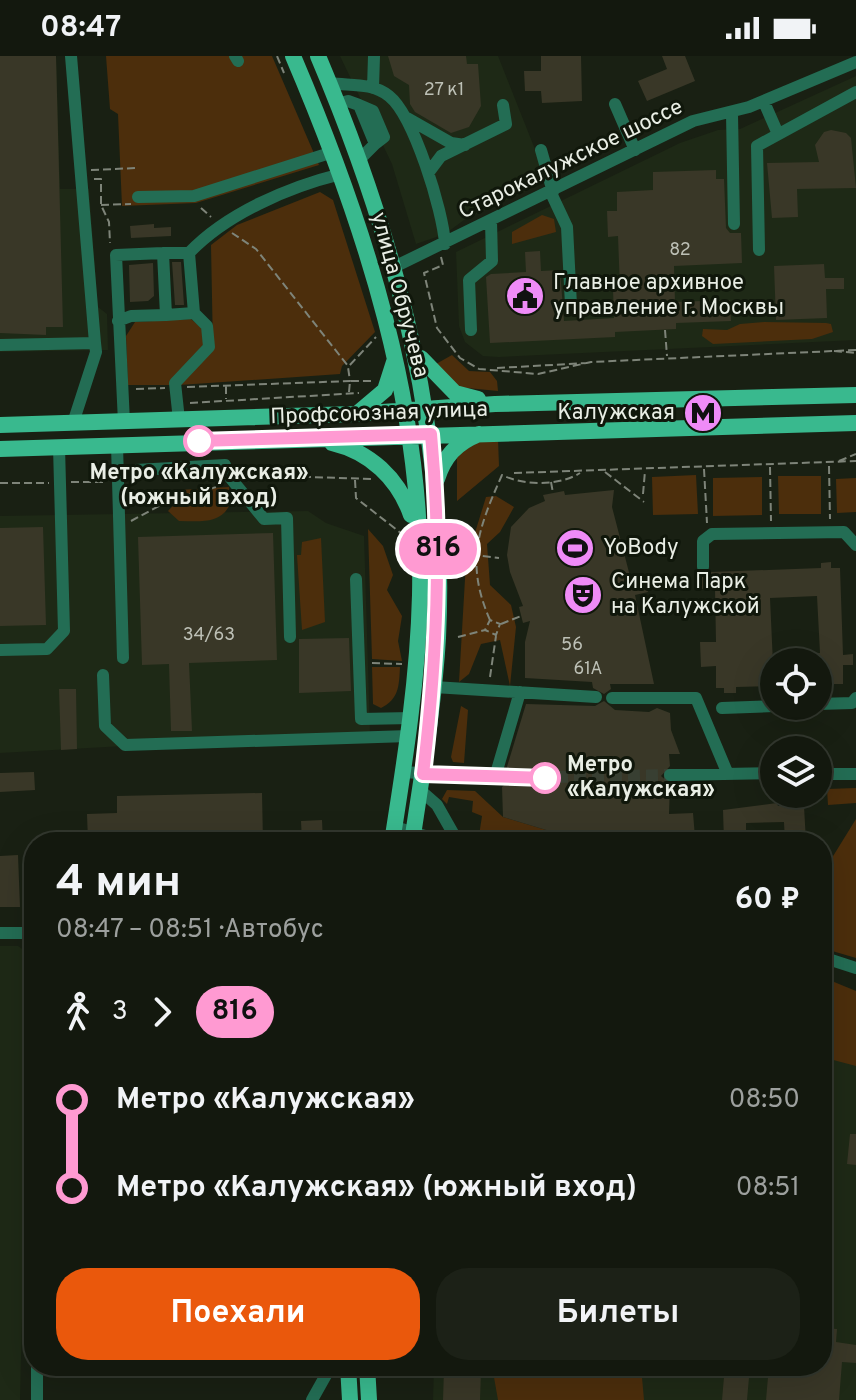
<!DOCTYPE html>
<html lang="ru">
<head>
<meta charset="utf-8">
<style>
  :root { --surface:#13180e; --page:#1c2117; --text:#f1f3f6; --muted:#9da09e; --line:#32372e; --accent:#ea580c }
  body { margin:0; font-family:Overpass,sans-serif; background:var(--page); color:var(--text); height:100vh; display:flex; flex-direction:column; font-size:30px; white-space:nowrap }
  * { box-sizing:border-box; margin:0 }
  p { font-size:26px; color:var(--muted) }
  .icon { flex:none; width:44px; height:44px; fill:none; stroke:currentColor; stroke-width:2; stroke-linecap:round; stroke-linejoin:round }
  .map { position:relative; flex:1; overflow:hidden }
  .side { position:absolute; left:24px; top:776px; width:808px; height:544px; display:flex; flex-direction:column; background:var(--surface); border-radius:32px; box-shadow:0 8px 32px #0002,0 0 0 2px var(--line) }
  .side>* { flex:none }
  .badge { padding:0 16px; border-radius:26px; font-size:28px; line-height:52px }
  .fabs { position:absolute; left:760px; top:592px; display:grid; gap:16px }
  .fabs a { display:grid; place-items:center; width:72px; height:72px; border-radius:50%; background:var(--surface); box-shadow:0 8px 32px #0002,0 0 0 2px var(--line); font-size:40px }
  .map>.badge { position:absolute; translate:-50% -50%; box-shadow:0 0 0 4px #fff }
  .legs { display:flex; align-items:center; gap:12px; height:88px; padding:0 32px; font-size:26px }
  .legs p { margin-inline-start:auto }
  .head { display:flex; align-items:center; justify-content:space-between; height:136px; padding:0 32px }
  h1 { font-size:44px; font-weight:700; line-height:60px }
  .cta { display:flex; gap:16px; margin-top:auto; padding:16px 32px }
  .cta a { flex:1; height:92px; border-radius:32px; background:var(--accent); color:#fff; font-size:32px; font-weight:700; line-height:92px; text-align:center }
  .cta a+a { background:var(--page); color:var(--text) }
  ul { padding:0 32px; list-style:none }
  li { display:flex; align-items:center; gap:28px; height:88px; font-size:30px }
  li i { display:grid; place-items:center; width:12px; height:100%; margin:0 10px; background:currentColor }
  li i::after { content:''; width:20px; height:20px; margin:-10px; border:6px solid; border-radius:50%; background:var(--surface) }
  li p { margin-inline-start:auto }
  li:first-child i { background:linear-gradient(#0000 50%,currentColor 0) }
  li:last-child i { background:linear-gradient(currentColor 50%,#0000 0) }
  .status { display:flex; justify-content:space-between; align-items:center; height:56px; padding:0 40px; background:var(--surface); direction:ltr }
  .status svg { height:22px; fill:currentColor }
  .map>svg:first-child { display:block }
  .built { fill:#1e2916 }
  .green { fill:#4c2e0c }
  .building { fill:#393727 }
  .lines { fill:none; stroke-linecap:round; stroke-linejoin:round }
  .minor-tunnel { stroke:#383f32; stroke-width:12; stroke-dasharray:12 6; stroke-linecap:butt }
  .path { stroke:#7e8479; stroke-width:2; stroke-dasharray:8 4; stroke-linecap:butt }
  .minor { stroke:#236d54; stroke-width:12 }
  .major { stroke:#39b98e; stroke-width:16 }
  .line-1-casing { stroke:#fff; stroke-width:18 }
  .line-1 { stroke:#ff9ad2; stroke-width:12 }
  .stop-1-dot { fill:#fff; stroke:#ff9ad2; stroke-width:4 }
  .labels { text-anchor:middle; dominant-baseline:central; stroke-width:6; stroke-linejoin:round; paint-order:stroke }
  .number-label { font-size:18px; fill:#bdc0b6 }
  .street-label { font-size:22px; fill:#e9eee5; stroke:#10170b }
  .poi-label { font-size:22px; fill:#e9eee5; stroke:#10170b; text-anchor:start }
  .stop-label { font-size:22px; font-weight:bold; fill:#e9eee5; stroke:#10170b }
</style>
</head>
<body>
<div class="status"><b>08:47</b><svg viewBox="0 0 49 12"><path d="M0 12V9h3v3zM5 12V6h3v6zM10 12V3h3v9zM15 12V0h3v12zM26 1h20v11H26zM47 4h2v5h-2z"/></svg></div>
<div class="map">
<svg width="856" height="1344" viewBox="0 0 856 1344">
  <rect width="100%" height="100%" fill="#192013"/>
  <path class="built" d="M0 0H56L60 133H89L98 251 107 258 108 294 0 296Z
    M340 0H498L546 121 529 128 530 133 464 164 445 178 416 188 392 108Z
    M856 20V284L499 301 483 300 465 286 459 270 456 196 680 87 718 74 740 73Z
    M308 455 326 467 364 480 370 676 0 697V460Z
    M0 890H18L31 899 20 1344H0Z
    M822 929 856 939V1344H433L434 1310H822Z"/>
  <path class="green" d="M106 0H272L319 109 196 147 122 150 118 58 110 53Z
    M320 136 333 144 375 276 342 310 340 318 179 329 213 293 211 189 237 169Z
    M542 159 554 163 556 176 512 188V176Z
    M191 263 204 274V288L170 329H128L126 280 135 266Z
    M764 266 826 267 831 268 833 276 812 283 713 288 702 280 703 273 727 274 740 268Z
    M452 299 469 315 490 316 497 325 498 335 457 331 436 308Z
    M498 383 499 410 457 445V402L470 387Z
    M696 419 698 458 653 459 652 421Z
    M821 420V458H779L778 420Z
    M762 421V459L713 460V422Z
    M856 422V456L837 457 836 423Z
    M229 431 230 448C221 469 198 465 179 465L168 455 182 440 179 434Z
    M496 440 514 451 500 476 487 488 490 529 511 549 516 571 510 630 500 584 481 588 469 618 459 626 466 506 486 441Z
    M368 473 383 490 393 519 387 534 402 560 398 585 402 605 372 603Z
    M321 482 325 566 302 574 297 499H301L302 486Z
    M372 611H400C399 630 399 643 381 652L373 648Z
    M461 650 468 654 464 707 453 706 451 701Z
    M856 732V747L828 749 827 733Z
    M447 734 475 735 503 761 586 786H478L482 760 472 756 473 745 449 741 447 748 442 743Z
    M856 763V902L822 892V818Z
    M822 921 856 935V1010L822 1001Z
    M492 1310H641L644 1344H498Z"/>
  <path class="building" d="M0 0H56L63 271H46V279L0 277Z
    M388 0H466L467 8H478L481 50 469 71 451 77 415 56 410 48 409 29 394 20Z
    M541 0H581L582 45 542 47 541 35H525L524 15H541Z
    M662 0H685L695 25 647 45 638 25 667 13Z
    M831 74 846 77 851 82 856 132 797 133 798 161 772 162 767 107 819 106 815 89 824 76Z
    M716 114V123H724L726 172 730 177H741L742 207 674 210 675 246 730 244 731 265 676 267V273L615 276V281L490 287 486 221 491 218 526 216 525 196 540 195 541 215 560 214 564 265 614 262 613 233H620L618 180 608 181 607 155H617V136L653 134V116Z
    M154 168V172L171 171V180L131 182 130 170Z
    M172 206H181L184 249H175Z
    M153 207 154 240 148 245 130 246 129 209Z
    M824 208 825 222H844V233H826L827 262 776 264 774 210Z
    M614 434 612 451 631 524 644 521 648 536 635 539 654 628H610L611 633 604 638 593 632 592 626 525 622V586L530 565 523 567 519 551 523 550 510 516 507 499 511 471 529 452 545 445 543 439 564 435 565 439Z
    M43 471 46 569 0 570V472Z
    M273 477 277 604 189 607 192 675H171L169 608 142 609 138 481Z
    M831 506V512H840L843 599 853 598V609H843V628H818V606H777V599L820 597 817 540 770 542 774 630 736 631V637H724V632H716V610L701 611 700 586H716L715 532 700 533V519L710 516 821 512V507Z
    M349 582 351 635 299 637V583Z
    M59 633H76L77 693 61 694Z
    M604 645 615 654 649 656 657 652 670 657 671 674 680 698H669L670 710 661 720 670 728 669 758 693 757 695 781 670 782V786H586L503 761 502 731 511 723 506 714 526 648 595 650Z
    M34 716 35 734 0 736V717Z
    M262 737 263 786H88L87 758 117 757V740Z
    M777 747 778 750H804L806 786H785L784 766 746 767V786H724L723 754Z
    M322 764 323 786H302L301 765Z
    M18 799 20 851H0V800Z
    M850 1078H856V1109L847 1108Z
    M822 1272 837 1273 836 1286 856 1289V1307L842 1306 839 1344H766L769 1310H822Z
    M725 1310H750L747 1344H722Z
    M444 1314 481 1315 480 1344H443Z"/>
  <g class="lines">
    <path class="minor-tunnel" d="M502 722 670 719"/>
    <path class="path" d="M277 0 284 17
      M91 114 137 112
      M94 123H101V149L109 166 110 187
      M101 149 131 148
      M201 152 211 161
      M232 177 256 193 348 310
      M441 201 443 209 424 217 437 272 460 302 479 313 538 318 591 306 856 294
      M665 274 667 300
      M834 295 856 297
      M497 312 587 307
      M226 330V343
      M187 331 350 325 348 311 376 281
      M136 333 165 332
      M349 336 350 325H373
      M190 347 359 337
      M839 405 856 398
      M829 410 830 463
      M770 411 771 465
      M704 413 707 467
      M605 416 644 446
      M514 417 856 405
      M243 419 373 423
      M355 424 356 442 406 481
      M71 426H105
      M551 426 553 437
      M0 427H49
      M643 438 645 415
      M131 465 170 444 220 430
      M459 497 499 502
      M490 564C465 507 478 473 502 419 525 430 559 430 580 417
      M501 568 521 560
      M458 581 485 574 496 579 500 568 490 564 485 574
      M372 607 402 608
      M490 621 496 580
      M28 1302 30 1215"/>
    <path class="minor" d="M71 0 95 287
      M235 0 238 5
      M330 27C350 30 371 26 389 40 414 60 443 155 445 188
      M373 32 374 0
      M764 46 778 78
      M337 48 348 45 359 49 375 88 360 103
      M615 48 635 94
      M359 49 373 55 384 81 375 88
      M732 58 734 168
      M407 62 451 87 465 89
      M541 94 553 136
      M429 116 441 100 506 68 503 49
      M551 137 567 171 571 249
      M138 141 194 140 333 96
      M759 194 757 90 856 36
      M394 211 693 65 749 51 856 6
      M166 259 194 257
      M118 265 131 260 166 259 163 197H189C226 158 288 131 341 118
      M471 274 469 224 492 205 491 165
      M0 289 95 287 96 296 73 367
      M179 364 175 327 209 291 207 270 194 257 189 197
      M124 366 116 199 163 197
      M117 389 123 602
      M118 415 225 409 228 419 264 463 287 462 290 581
      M703 511V485L712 478 844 476 856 489
      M356 523 361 663 411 662
      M0 594 47 593 64 575 59 391
      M103 619 105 670 125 689 409 680
      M434 631 596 641
      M612 642H696L727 716
      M818 648 852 647 856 642
      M722 652 774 650
      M403 716 502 722
      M818 718H856
      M670 719 774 717
      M495 721 520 636
      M420 734 437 749 458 786
      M395 771 445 786
      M0 877H34
      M822 901 856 912
      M37 1344V1310
      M312 1344 331 1310"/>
    <path class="major" d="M293 0C366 171 424 351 420 539 418 623 405 704 392 786
      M318 0C397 186 448 378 438 582 434 650 422 718 412 786
      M421 302 455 337 478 343
      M359 356 385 334 394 306
      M0 369 354 358 495 348 856 339
      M332 387C370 396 398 422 411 459
      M0 393 856 367
      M437 423C444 401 456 387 479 378
      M348 1310 350 1344
      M367 1310 369 1344"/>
  </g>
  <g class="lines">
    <defs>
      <path id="line-1" d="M199 385 431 378C442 495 437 602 423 718L545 722"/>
    </defs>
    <use href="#line-1" class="line-1-casing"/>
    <use href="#line-1" class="line-1"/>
  </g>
  <defs>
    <symbol id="civic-disc" viewBox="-11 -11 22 22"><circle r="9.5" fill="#ef8bf7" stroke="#10170b"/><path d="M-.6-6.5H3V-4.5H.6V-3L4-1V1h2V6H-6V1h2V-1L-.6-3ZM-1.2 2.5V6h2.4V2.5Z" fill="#111"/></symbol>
    <symbol id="metro-disc" viewBox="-11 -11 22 22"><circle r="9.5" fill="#ef8bf7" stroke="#10170b"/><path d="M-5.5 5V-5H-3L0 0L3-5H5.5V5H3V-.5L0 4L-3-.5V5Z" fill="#111"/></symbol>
    <symbol id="stadium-disc" viewBox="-11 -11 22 22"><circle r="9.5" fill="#ef8bf7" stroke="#10170b"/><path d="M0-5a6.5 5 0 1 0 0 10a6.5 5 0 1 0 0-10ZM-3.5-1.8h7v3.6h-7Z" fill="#111"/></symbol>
    <symbol id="theatre-disc" viewBox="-11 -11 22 22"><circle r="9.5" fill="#ef8bf7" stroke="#10170b"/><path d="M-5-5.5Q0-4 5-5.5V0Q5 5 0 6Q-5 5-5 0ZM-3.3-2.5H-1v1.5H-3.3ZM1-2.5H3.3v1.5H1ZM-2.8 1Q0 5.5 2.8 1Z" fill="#111"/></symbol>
  </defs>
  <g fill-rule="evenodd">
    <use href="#civic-disc" x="503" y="218" width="44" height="44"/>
    <use href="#metro-disc" x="681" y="335" width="44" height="44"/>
    <use href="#stadium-disc" x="553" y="470" width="44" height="44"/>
    <use href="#theatre-disc" x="561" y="517" width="44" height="44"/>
  </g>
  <g class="stop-1-dot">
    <circle cx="199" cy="385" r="14"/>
    <circle cx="545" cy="722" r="14"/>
  </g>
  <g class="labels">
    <g class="number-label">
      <text x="444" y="34">27 к1</text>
      <text x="680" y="194">82</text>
      <text x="209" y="579">34/63</text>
      <text x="572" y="589">56</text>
      <text x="588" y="613">61А</text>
    </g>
    <g class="street-label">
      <text transform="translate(571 104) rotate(-26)">Старокалужское шоссе</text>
      <text transform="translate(399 239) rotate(75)">улица Обручева</text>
      <text transform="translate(379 358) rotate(-2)">Профсоюзная улица</text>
    </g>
    <g class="poi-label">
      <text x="553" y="227">Главное архивное<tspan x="553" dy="25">управление г. Москвы</tspan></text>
      <text x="675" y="357" text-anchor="end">Калужская</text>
      <text x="603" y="492">YoBody</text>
      <text x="611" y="526">Синема Парк<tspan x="611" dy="25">на Калужской</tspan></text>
    </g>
    <g class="stop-label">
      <text x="199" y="417">Метро «Калужская»<tspan x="199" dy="25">(южный вход)</tspan></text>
      <text x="567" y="709" text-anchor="start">Метро<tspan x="567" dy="25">«Калужская»</tspan></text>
    </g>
  </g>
</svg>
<div class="fabs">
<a><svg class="icon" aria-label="locate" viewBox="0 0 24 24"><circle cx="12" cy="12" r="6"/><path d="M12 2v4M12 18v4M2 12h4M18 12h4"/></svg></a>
<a><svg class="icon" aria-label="layers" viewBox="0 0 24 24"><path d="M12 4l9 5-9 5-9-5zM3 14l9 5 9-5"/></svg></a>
</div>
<b class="badge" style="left:438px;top:493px;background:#ff9ad2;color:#111">816</b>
<section class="side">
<div class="head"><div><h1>4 мин</h1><p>08:47 – 08:51 · Автобус</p></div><b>60 ₽</b></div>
<div class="legs"><svg class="icon" aria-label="walk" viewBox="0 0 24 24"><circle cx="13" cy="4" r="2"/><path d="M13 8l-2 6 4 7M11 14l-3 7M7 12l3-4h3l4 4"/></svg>3<svg class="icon" aria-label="forward" viewBox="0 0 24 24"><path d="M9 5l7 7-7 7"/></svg><b class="badge" style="background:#ff9ad2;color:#111">816</b></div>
<ul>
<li><i style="color:#ff9ad2"></i><b>Метро «Калужская»</b><p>08:50</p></li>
<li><i style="color:#ff9ad2"></i><b>Метро «Калужская» (южный вход)</b><p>08:51</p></li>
</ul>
<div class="cta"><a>Поехали</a><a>Билеты</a></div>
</section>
</div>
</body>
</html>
